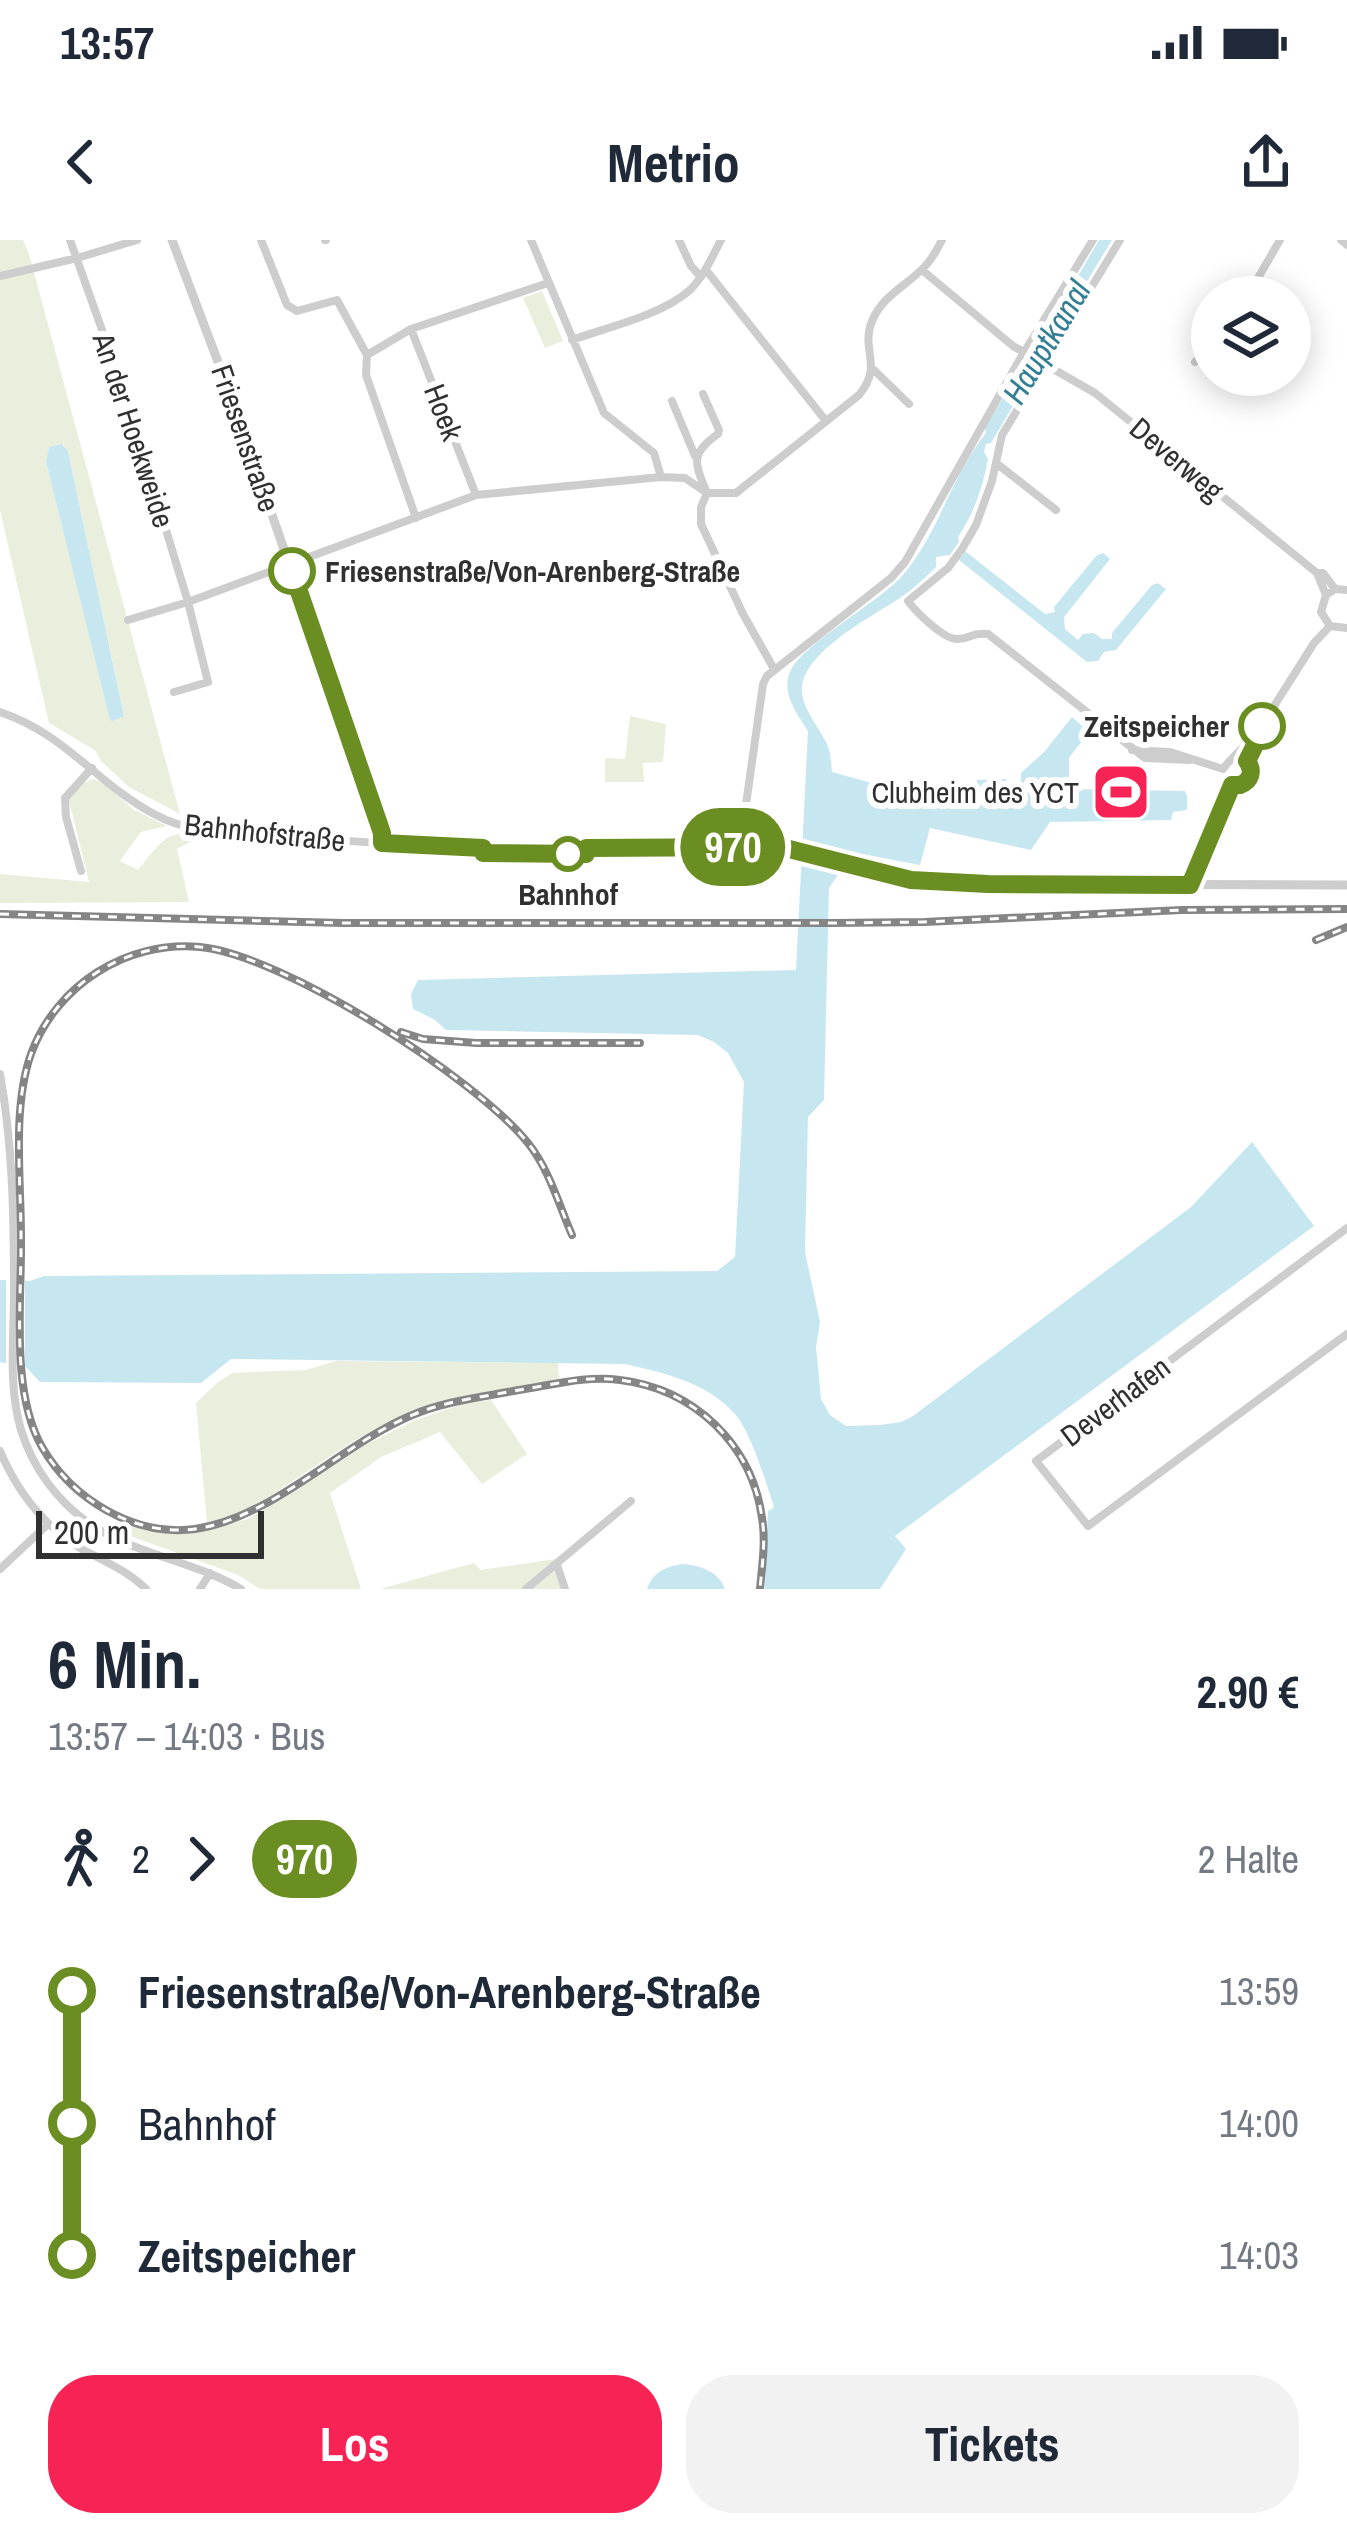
<!DOCTYPE html>
<html lang="de">
<head>
<meta charset="utf-8">
<style>
  :root { --surface:#fff; --page:#f2f2f3; --text:#1f2937; --muted:#747a83; --accent:#f72355 }
  body { margin:0; font-family:"Archivo Narrow",sans-serif; background:var(--page); color:var(--text); height:100vh; display:flex; flex-direction:column; font-size:45px; white-space:nowrap }
  * { box-sizing:border-box; margin:0 }
  p { font-size:39px; color:var(--muted) }
  .icon { flex:none; width:66px; height:66px; fill:none; stroke:currentColor; stroke-width:2; stroke-linecap:round; stroke-linejoin:round }
  .map { position:relative; height:1349px; overflow:hidden }
  .drawer { display:flex; flex-direction:column; background:var(--surface); flex:1 }
  .drawer>* { flex:none }
  .badge { padding:0 24px; border-radius:39px; font-size:42px; line-height:78px }
  .buttons { position:absolute; left:1191px; top:36px; display:grid; gap:24px }
  .buttons a { display:grid; place-items:center; width:120px; height:120px; border-radius:50%; background:var(--surface); box-shadow:0 6px 30px #0003; font-size:60px }
  .scale { position:absolute; left:36px; bottom:30px; width:228px; box-sizing:border-box; padding-left:12px; border:6px solid #303030; border-top:0; font-size:33px; line-height:42px; white-space:nowrap; color:#303030; -webkit-text-stroke:9px #fff; paint-order:stroke }
  .map>.badge { position:absolute; translate:-50% -50%; box-shadow:0 0 0 6px #fff }
  .legs { display:flex; align-items:center; gap:18px; height:132px; padding:0 48px; font-size:39px }
  .legs p { margin-inline-start:auto }
  .summary { display:flex; align-items:center; justify-content:space-between; height:204px; padding:0 48px }
  h1 { font-size:66px; font-weight:800; line-height:90px }
  .cta { display:flex; gap:24px; margin-top:auto; padding:24px 48px }
  .cta a { flex:1; height:138px; border-radius:48px; background:var(--accent); color:#fff; font-size:48px; font-weight:800; line-height:138px; text-align:center }
  .cta a+a { background:var(--page); color:var(--text) }
  ul { padding:0 48px; list-style:none }
  li { display:flex; align-items:center; gap:42px; height:132px; font-size:45px }
  li i { display:grid; place-items:center; width:18px; height:100%; margin:0 15px; background:currentColor }
  li i::after { content:''; width:30px; height:30px; margin:-15px; border:9px solid; border-radius:50%; background:var(--surface) }
  li p { margin-inline-start:auto }
  li:first-child i { background:linear-gradient(#0000 50%,currentColor 0) }
  li:last-child i { background:linear-gradient(currentColor 50%,#0000 0) }
  .status { display:flex; justify-content:space-between; align-items:center; height:84px; padding:0 60px; background:var(--surface); direction:ltr }
  .status svg { height:33px; fill:currentColor }
  header { display:flex; justify-content:space-between; align-items:center; height:156px; padding:0 48px; background:var(--surface); font-size:54px; font-weight:800 }
  .map>svg:first-child { display:block }
  .green { fill:#e9eedd; fill-rule:evenodd }
  .water { fill:#c7e7f0 }
  .pier { fill:#fff }
  .lines { fill:none; stroke-linecap:round; stroke-linejoin:round }
  .minor { stroke:#cdcdcd; stroke-width:8 }
  .tertiary { stroke:#cdcdcd; stroke-width:9 }
  .rail-casing { stroke:#858585; stroke-width:8 }
  .rail { stroke:#fff; stroke-width:3; stroke-dasharray:9; stroke-linecap:butt }
  .line-1-casing { stroke:#fff; stroke-width:27 }
  .line-1 { stroke:#6b8e23; stroke-width:18 }
  .stop-1-dot { fill:#fff; stroke:#6b8e23; stroke-width:6 }
  .labels { text-anchor:middle; dominant-baseline:central; stroke-width:12; stroke-linejoin:round; paint-order:stroke }
  .street-label { font-size:30px; fill:#303030; stroke:#fff }
  .stop-label { font-size:30px; font-weight:bold; fill:#303030; stroke:#fff; text-anchor:start }
  .poi-label { font-size:30px; fill:#303030; stroke:#fff; text-anchor:end }
  .water-label { font-size:33px; font-style:italic; fill:#337e94; stroke:#fff }
</style>
</head>
<body>
<div class="status"><b>13:57</b><svg viewBox="0 0 49 12"><path d="M0 12V9h3v3zM5 12V6h3v6zM10 12V3h3v9zM15 12V0h3v12zM26 1h20v11H26zM47 4h2v5h-2z"/></svg></div>
<header><svg class="icon" aria-label="back" viewBox="0 0 24 24"><path d="M15 5l-7 7 7 7"/></svg>Metrio<svg class="icon" aria-label="share" viewBox="0 0 24 24"><path d="M12 15V3M7 8l5-5 5 5M5 13v7h14v-7"/></svg></header>
<div class="map">
<svg width="1347" height="1349" viewBox="0 0 1347 1349">
  <rect width="100%" height="100%" fill="#fff"/>
  <path class="green" d="M0 0H23L29 14 180 574 129 547 101 521 96 511 49 483 0 270ZM63 204 68 211 124 475 110 479 46 222Z
    M542 51 563 101 545 108 523 58Z
    M630 476 666 484 663 522 643 523 644 542H605V518L625 519Z
    M93 539 103 543 134 570 167 586 141 592 120 621 138 630C154 612 167 585 193 597L192 601 177 609 189 662 0 663V634L89 642 68 557 84 543Z
    M336 1121 558 1123 559 1139 459 1157 411 1171 355 1200 244 1273 207 1283 196 1163 217 1143 232 1133 306 1130Z
    M491 1160 527 1214 482 1244 440 1192 381 1217 330 1253 361 1349H260L238 1335 122 1293 133 1286 195 1292 248 1279 365 1205 416 1180 463 1164Z
    M556 1319 552 1325 562 1349H380L474 1323 481 1330Z"/>
  <path class="water" d="M1099 0H1112L1043 114 1035 110Z
    M1026 125 1034 130 1032 134 991 203 986 204 984 212 988 219C983 247 974 273 958 297L959 302 950 315 936 317V327C925 338 913 349 900 358 873 376 798 414 802 453 804 471 819 487 827 504 831 513 831 522 832 532L897 550 977 549V540L1006 539 1007 550H1021V533L1045 511 1072 477 1089 492 1069 518V549L1185 551 1187 556V570L1173 572 1171 580 1050 582 1031 610 930 588 920 625 862 614 840 632 829 648 824 860 808 877 805 1012 820 1082 816 1107 821 1159 830 1175 846 1186 880 1185 901 1182 913 1176 1191 967 1252 902 1314 986 895 1296 906 1309 880 1349H765L768 1271 774 1267C766 1243 751 1191 734 1173 706 1142 664 1133 625 1124L231 1119 201 1143 40 1142 26 1127 0 1122V1040L30 1041 44 1036 717 1031 735 1017 744 842 728 813 714 802 698 795 446 790 435 780 413 769 411 754 418 740 796 730 808 491C797 474 781 453 790 432 801 405 879 362 902 336 939 294 951 235 986 193L985 188 1021 128 1023 129Z
    M62 204 68 211 124 476 113 481 110 480 46 222 49 207Z
    M965 311 1045 374 1055 372 1054 367 1097 315 1103 313 1110 319 1064 377 1065 389 1078 400 1083 394 1094 393 1102 399H1112V393L1152 345 1158 343 1166 349 1116 410 1104 412 1098 421 1087 422 959 320Z
    M682 1324C699 1325 719 1331 725 1349H647C653 1332 665 1327 682 1324Z"/>
  <path class="pier" d="M6 1037H25V1135L6 1129Z"/>
  <g class="lines">
    <path class="minor" d="M70 0 122 146 188 362 208 442 174 452
      M261 0 287 65 297 71 337 60 367 115
      M325 0H326
      M531 0 604 173 654 213 661 237
      M679 0 691 26 701 37
      M1120 0 1002 195 992 241 976 285 962 309 948 328 908 361C916 372 944 400 958 399 970 399 971 392 988 394L1145 518 1189 520
      M1341 0 1347 5
      M706 30 826 181
      M922 30 1013 106 1095 153 1317 333H1323L1335 349
      M0 36 77 18 137 0
      M1247 57 1280 0
      M411 89 476 255
      M572 100C608 87 662 75 690 50 704 36 712 17 721 0
      M1195 122 1212 105
      M873 129 909 164
      M703 154 719 190 718 194C689 214 695 224 707 253L701 267V284L743 374 774 429
      M672 161 695 216
      M996 223 1056 270
      M707 253H736L859 155C884 125 860 110 872 81 883 54 909 45 926 25 933 18 937 9 942 0
      M416 278 366 135 367 115 411 89 548 43
      M1317 333 1326 355
      M1347 350 1335 349 1326 355 1321 372 1330 386 1347 388
      M128 380 188 362 476 255 661 237 685 238 707 253
      M0 472C66 494 97 544 154 574 190 594 231 593 271 596 308 598 345 601 383 603
      M1132 510 1170 512 1223 529
      M1247 521 1256 503 1255 496
      M1223 529C1225 525 1251 499 1255 496L1314 403 1330 386
      M1232 545H1240L1249 538 1251 528 1247 521
      M740 607 763 444 767 436 891 338 905 322 1020 119 1093 0
      M81 631 66 577 65 558 92 528
      M1190 645 1232 545
      M0 834C13 906 14 980 14 1053 14 1098 8 1146 21 1190 33 1228 57 1261 90 1284 136 1315 194 1321 241 1349
      M1347 988 1036 1221 1088 1286 1347 1094
      M0 1211C17 1251 43 1285 80 1308 103 1321 127 1330 146 1349
      M557 1325 565 1349
      M0 1329 48 1284
      M200 1349 210 1333
      M526 1349 631 1261"/>
    <path class="tertiary" d="M172 0 232 159 382 593 383 603 483 608 765 607 789 609 911 641 987 644 1347 645"/>
    <defs>
      <path id="rail" d="M0 674 343 683H832L924 682 1182 670 1347 669
        M1316 700 1347 687
        M401 792 423 799 476 803H640
        M572 995C559 965 549 929 528 903 476 838 283 715 200 707 127 700 56 745 31 814 12 867 21 940 21 996 22 1060 10 1151 42 1207 72 1259 134 1297 195 1289 272 1278 338 1207 410 1176 444 1161 483 1157 519 1150 552 1145 587 1135 620 1140 694 1149 752 1204 762 1278 766 1301 762 1326 760 1349"/>
    </defs>
    <use href="#rail" class="rail-casing"/>
    <use href="#rail" class="rail"/>
  </g>
  <g class="lines">
    <defs>
      <path id="line-1" d="M292 331 382 593V603L483 608V613L586 614V608L765 607 789 609 911 640 988 644 1190 645 1232 545H1240C1251 541 1254 531 1247 521L1256 503V496L1262 486"/>
    </defs>
    <use href="#line-1" class="line-1-casing"/>
    <use href="#line-1" class="line-1"/>
  </g>
  <defs>
    <symbol id="stadium-square" viewBox="-11 -11 22 22"><rect x="-9" y="-9" width="18" height="18" rx="4" fill="#f72355" stroke="#fff"/><path d="M0-5a6.5 5 0 1 0 0 10a6.5 5 0 1 0 0-10ZM-3.5-1.8h7v3.6h-7Z" fill="#fff"/></symbol>
  </defs>
  <g fill-rule="evenodd">
    <use href="#stadium-square" x="1088" y="519" width="66" height="66"/>
  </g>
  <g class="stop-1-dot">
    <circle cx="292" cy="331" r="21"/>
    <circle cx="1262" cy="486" r="21"/>
    <circle cx="568" cy="614" r="15"/>
  </g>
  <g class="labels">
    <g class="street-label">
      <text transform="translate(444 172) rotate(69)">Hoek</text>
      <text transform="translate(134 190) rotate(72)">An der Hoekweide</text>
      <text transform="translate(246 198) rotate(71)">Friesenstraße</text>
      <text transform="translate(1177 219) rotate(40)">Deverweg</text>
      <text transform="translate(265 592) rotate(6)">Bahnhofstraße</text>
      <text transform="translate(1115 1161) rotate(-37)">Deverhafen</text>
    </g>
    <g class="stop-label">
      <text x="325" y="331">Friesenstraße/Von-Arenberg-Straße</text>
      <text x="1229" y="486" text-anchor="end">Zeitspeicher</text>
      <text x="568" y="654" text-anchor="middle">Bahnhof</text>
    </g>
    <g class="poi-label">
      <text x="1079" y="552">Clubheim des YCT</text>
    </g>
    <g class="water-label">
      <text transform="translate(1046 102) rotate(-59)">Hauptkanal</text>
    </g>
  </g>
</svg>
<div class="buttons">
<a><svg class="icon" aria-label="layers" viewBox="0 0 24 24"><path d="M12 4l9 5-9 5-9-5zM3 14l9 5 9-5"/></svg></a>
</div>
<div class="scale">200 m</div>
<b class="badge" style="left:733px;top:607px;background:#6b8e23;color:#fff">970</b>
</div>
<section class="drawer">
<div class="summary"><div><h1>6 Min.</h1><p>13:57 – 14:03 · Bus</p></div><b>2.90 €</b></div>
<div class="legs"><svg class="icon" aria-label="walk" viewBox="0 0 24 24"><circle cx="13" cy="4" r="2"/><path d="M13 8l-2 6 4 7M11 14l-3 7M7 12l3-4h3l4 4"/></svg>2<svg class="icon" aria-label="forward" viewBox="0 0 24 24"><path d="M9 5l7 7-7 7"/></svg><b class="badge" style="background:#6b8e23;color:#fff">970</b><p>2 Halte</p></div>
<ul>
<li><i style="color:#6b8e23"></i><b>Friesenstraße/Von-Arenberg-Straße</b><p>13:59</p></li>
<li><i style="color:#6b8e23"></i><span>Bahnhof</span><p>14:00</p></li>
<li><i style="color:#6b8e23"></i><b>Zeitspeicher</b><p>14:03</p></li>
</ul>
<div class="cta"><a>Los</a><a>Tickets</a></div>
</section>
</body>
</html>
